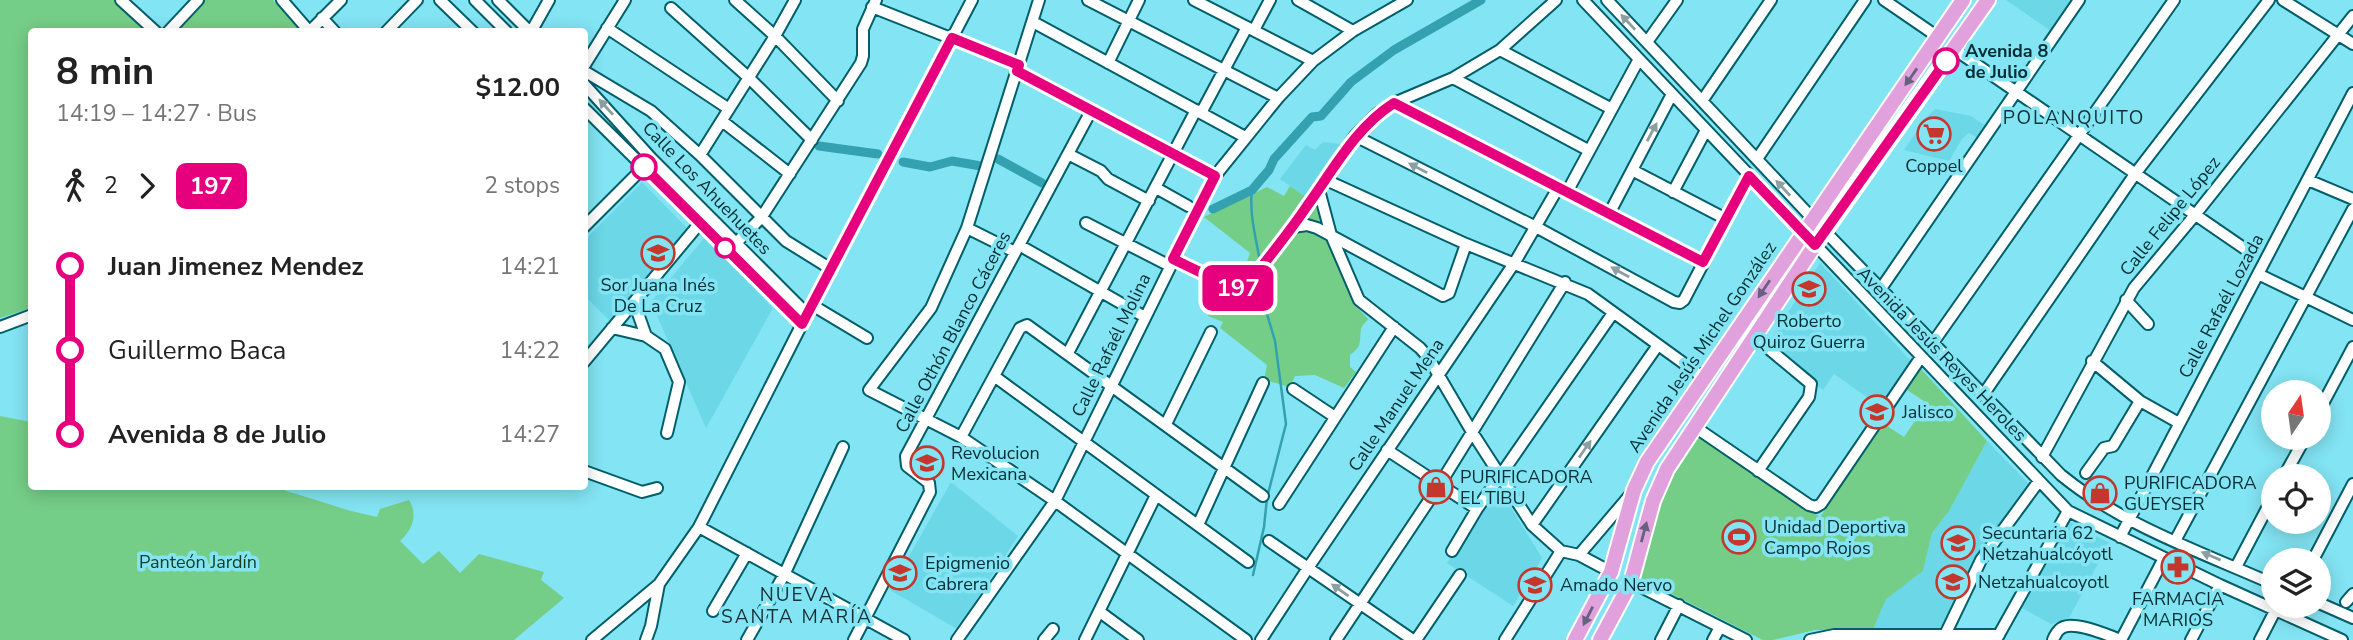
<!DOCTYPE html>
<html lang="en">
<head>
<meta charset="utf-8">
<style>
  :root { --surface:#fff; --page:#f2f2f2; --text:#222; --muted:#767676 }
  body { margin:0; font-family:"Nunito Sans",sans-serif; background:var(--page); color:var(--text); height:100vh; display:flex; flex-direction:column; font-size:26px; white-space:nowrap }
  * { box-sizing:border-box; margin:0 }
  p { font-size:23px; color:var(--muted) }
  .icon { flex:none; width:38px; height:38px; fill:none; stroke:currentColor; stroke-width:2; stroke-linecap:round; stroke-linejoin:round }
  .map { position:relative; flex:1; overflow:hidden }
  .sheet { position:absolute; left:28px; top:28px; width:560px; height:462px; display:flex; flex-direction:column; background:var(--surface); border-radius:7px; box-shadow:0 4px 18px #0003 }
  .sheet>* { flex:none }
  .badge { padding:0 14px; border-radius:10px; font-size:24px; line-height:46px }
  .needle { width:46px; rotate:13deg }
  .buttons { position:absolute; left:2261px; top:380px; display:grid; gap:14px }
  .buttons a { display:grid; place-items:center; width:70px; height:70px; border-radius:50%; background:var(--surface); box-shadow:0 4px 18px #0003; font-size:35px }
  .map>.badge { position:absolute; translate:-50% -50%; box-shadow:0 0 0 4px #fff }
  .legs { display:flex; align-items:center; gap:10px; height:77px; padding:0 28px; font-size:23px }
  .legs p { margin-inline-start:auto }
  .overview { display:flex; align-items:center; justify-content:space-between; height:119px; padding:0 28px }
  h1 { font-size:38px; font-weight:700; line-height:52px }
  ul { padding:0 28px; list-style:none }
  li { display:flex; align-items:center; gap:24px; height:84px; font-size:26px }
  li i { display:grid; place-items:center; width:10px; height:100%; margin:0 9px; background:currentColor }
  li i::after { content:''; width:18px; height:18px; margin:-9px; border:5px solid; border-radius:50%; background:var(--surface) }
  li p { margin-inline-start:auto }
  li:first-child i { background:linear-gradient(#0000 50%,currentColor 0) }
  li:last-child i { background:linear-gradient(currentColor 50%,#0000 0) }
  .map>svg:first-child { display:block }
  .built { fill:#6bd7e7 }
  .green { fill:#75ce87 }
  .lines { fill:none; stroke-linecap:round; stroke-linejoin:round }
  .stream { stroke:#33a1b0; stroke-width:2.5 }
  .canal { stroke:#33a1b0; stroke-width:9 }
  .minor-casing { stroke:#025e69; stroke-width:14 }
  .major-casing { stroke:#fff; stroke-width:18 }
  .minor { stroke:#fff; stroke-width:10 }
  .major { stroke:#e0a1dd; stroke-width:14 }
  .oneway { fill:#8ca0a3 }
  .oneway2 { fill:#65617f }
  .line-1-casing { stroke:#fff; stroke-width:16 }
  .line-1 { stroke:#e6007e; stroke-width:10 }
  .stop-1-dot { fill:#fff; stroke:#e6007e; stroke-width:3.5 }
  .labels { text-anchor:middle; dominant-baseline:central; stroke-width:7; stroke-linejoin:round; paint-order:stroke }
  .stop-label { font-size:18px; font-weight:bold; fill:#002d33; stroke:#83e4f3; text-anchor:start }
  .poi-label { font-size:18px; fill:#002d33; stroke:#83e4f3; text-anchor:start }
  .street-label { font-size:18px; fill:#002d33; stroke:#83e4f3 }
  .park-label { font-size:18px; fill:#103f1d; stroke:#83e4f3 }
  .neighbourhood-label { font-size:19px; letter-spacing:2px; fill:#113035; stroke:#83e4f3 }
</style>
</head>
<body>
<div class="map">
<svg width="2353" height="640" viewBox="0 0 2353 640">
  <rect width="100%" height="100%" fill="#83e4f3"/>
  <path class="built" d="M2006 0H2073L2051 31Z
    M1935 109 1971 116 1987 127 1979 139 1969 133 1962 139 1949 161 1904 150 1927 117Z
    M1323 142 1341 144 1308 199 1280 179 1306 145 1315 150Z
    M642 182 687 228 610 321 585 296V240Z
    M704 238 773 308 706 428 651 302Z
    M1820 263 1911 361 1881 407 1834 374 1823 390 1767 345Z
    M1987 441 2029 484 1978 553 1941 628 1873 629 1885 599 1923 571 1932 533 1949 511Z
    M951 482 1018 536 957 629 890 590Z
    M1499 488 1542 558 1513 606 1447 563Z
    M2068 521 2109 543 2069 618 2051 624 2022 608Z"/>
  <path class="green" d="M0 0H117L150 31 32 32 31 308 0 318Z
    M203 0H273L302 29 301 32H171Z
    M1290 186 1318 206 1351 291 1353 303 1368 319C1366 322 1362 325 1361 329 1359 341 1363 346 1350 355V367L1356 372 1344 388 1315 375 1295 376 1290 387 1264 380 1267 365 1220 328 1223 322 1208 316 1221 290 1241 279 1250 253 1204 217 1267 187 1284 196Z
    M1921 369 1987 441 1949 511 1932 533 1923 571 1886 599 1873 629 1815 630 1773 640H1763L1638 577 1661 504 1675 472 1699 436 1820 517 1884 424 1904 437 1927 403 1907 390Z
    M0 416 31 422 32 486 274 487 351 511 377 517 380 509 409 500C418 515 413 529 400 541L423 564 439 551 460 573 479 554 544 572 541 580 564 598 514 640H0Z"/>
  <g class="lines">
    <path class="stream" d="M1252 190C1249 214 1256 238 1260 262
      M1253 575 1264 527 1267 498 1286 424 1275 341 1267 314 1261 272"/>
    <path class="canal" d="M819 146 878 154
      M998 159 1042 183
      M903 162 930 167 952 161 981 166
      M1213 209 1252 190 1269 170 1274 159 1312 117 1321 116 1351 82 1394 50 1481 0"/>
    <defs>
      <path id="minor" d="M121 0 156 32
        M282 0 309 31
        M440 0 473 32
        M475 0 507 32
        M498 0 530 32
        M735 0 775 36 838 101
        M1039 0 967 228 931 308 869 390 961 437 1055 501 1246 640
        M1088 0 1278 98
        M1194 0 1313 61
        M1298 0 1353 31
        M1583 0 2068 511 2220 585 2342 640
        M1607 0 1813 219 2061 475C2122 525 2201 552 2273 584
        M1884 0 1938 37
        M2283 0 2353 44
        M872 7 1019 65
        M671 8 748 77 812 140
        M322 18 335 32
        M1033 22 1245 137
        M607 28 729 109
        M1254 30 1270 0
        M168 32 198 0
        M309 32 341 0
        M386 32 417 0
        M531 32 549 0
        M1647 42 1677 0
        M1954 49 2251 253
        M1500 50 1610 108
        M1108 63 1139 0
        M584 66 625 0
        M584 71 651 111 700 155 786 241 831 269
        M1017 71 1215 176
        M1453 78 1588 150
        M584 84 652 159 807 314
        M1702 101 1771 0
        M1394 103 1703 262
        M584 108 802 324
        M1201 113 1247 27
        M722 121 790 174
        M1355 136 1536 227 1674 302 1680 303 1684 300 1749 176
        M1068 154 1101 171 1108 179 1149 201
        M700 155 775 36 795 0
        M1757 159 1865 0
        M1632 170 1726 219
        M1326 180 1466 244 1588 294 1704 378
        M2308 180 2353 199
        M1156 188 1188 206
        M1319 190 1331 235 1359 300 1420 348 1428 357 1472 432 1532 525 1561 551 1579 555 1611 572
        M1567 192 1639 59
        M1673 192 1706 130
        M1609 214 1672 94
        M1086 223 1170 266
        M584 227 648 163
        M1293 227 1307 225 1317 228 1443 296 1449 293 1466 244
        M967 228 1015 252
        M736 243 761 218 861 63 863 56V29L876 0
        M1019 245 1145 317
        M1173 259 1233 288 1244 287 1293 227 1355 136 1377 114 1394 103 1453 78 1500 50 1556 0
        M2258 274 2353 320
        M1880 290 2079 0
        M2126 300 2148 324
        M634 302 646 336
        M812 305 867 338
        M0 327 32 315
        M612 328 646 336 665 349 679 382 667 433
        M1932 344 2174 0
        M1068 353 1196 110
        M2092 361 2140 401 2179 423
        M584 362 700 223
        M994 376 1248 562
        M1293 389 1335 417
        M1983 395 2135 174 2269 0
        M2319 411 2353 347
        M1166 424 1211 332
        M1695 427 1809 505 1816 507 1821 504 1921 357
        M961 437 1020 328 1027 325 1263 496
        M1387 450 1477 509
        M2042 457 2134 288 2195 215 2353 16
        M584 471 642 492 657 488
        M1758 471 1809 397 1811 384 1769 349
        M2086 473 2104 448 2113 446 2140 401
        M2284 476 2305 438
        M1279 504 1394 327
        M1198 525 1263 383
        M1532 525 1658 345
        M699 527 904 640
        M2120 537 2353 93
        M1269 541 1413 640
        M2175 541 2353 209
        M1452 551 1477 509 1613 313
        M1579 555 1630 495
        M2313 560 2353 484
        M2236 567 2273 497
        M1631 582 1746 640
        M2346 602 2353 594
        M2319 603 2353 618
        M713 611 747 553
        M1100 612 1138 640
        M1943 639 1981 560 2039 481
        M592 640 659 584 699 527 802 324 972 0
        M646 640 651 626 659 584
        M747 640 784 575 843 447
        M854 640 930 492 929 483 907 466 906 456 1091 111
        M957 640 1055 501 1215 176 1278 98 1313 61 1353 31 1407 0
        M1044 640 1053 629
        M1085 640 1156 495
        M1261 640 1308 568 1515 262 1558 188
        M1336 640 1440 484 1565 282
        M1416 640 1460 575
        M1505 640 1561 551
        M1661 640 1679 605
        M1713 640 1720 627
        M1810 640 1834 635H1999
        M1996 640 2068 511
        M2053 640C2053 639 2058 630 2059 630 2070 618 2107 635 2121 640
        M2121 640 2164 558
        M2191 640 2220 585
        M2260 640 2276 609"/>
      <path id="major" d="M1575 640 1611 572 1634 490 1647 462 1963 0
        M1600 640 1631 582 1653 501 1667 469 1815 245 1988 0"/>
    </defs>
    <use href="#minor" class="minor-casing"/>
    <use href="#major" class="major-casing"/>
    <use href="#minor" class="minor"/>
    <use href="#major" class="major"/>
  </g>
  <defs><path id="oneway-solid" d="M-6-.8H1V-3.2L6.5 0L1 3.2V.8H-6Z" transform="scale(1.75)"/></defs>
  <g class="oneway">
    <use href="#oneway-solid" transform="translate(1628 22) rotate(-133)"/>
    <use href="#oneway-solid" transform="translate(606 107) rotate(-132)"/>
    <use href="#oneway-solid" transform="translate(1652 132) rotate(-62)"/>
    <use href="#oneway-solid" transform="translate(1418 168) rotate(-153)"/>
    <use href="#oneway-solid" transform="translate(1783 188) rotate(-133)"/>
    <use href="#oneway-solid" transform="translate(1620 272) rotate(-151)"/>
    <use href="#oneway-solid" transform="translate(1585 449) rotate(-55)"/>
    <use href="#oneway-solid" transform="translate(2211 556) rotate(-157)"/>
    <use href="#oneway-solid" transform="translate(1340 590) rotate(-145)"/>
  </g>
  <g class="oneway2">
    <use href="#oneway-solid" transform="translate(1911 77) rotate(125)"/>
    <use href="#oneway-solid" transform="translate(1764 289) rotate(124)"/>
    <use href="#oneway-solid" transform="translate(1644 532) rotate(-75)"/>
    <use href="#oneway-solid" transform="translate(1588 616) rotate(117)"/>
  </g>
  <g class="lines">
    <defs>
      <path id="line-1" d="M644 167 802 324 952 38 1019 65 1017 71 1215 176 1173 259 1233 288H1238L1248 284C1268 258 1289 233 1307 206 1334 169 1355 128 1394 103L1703 262 1749 176 1815 245 1946 61"/>
    </defs>
    <use href="#line-1" class="line-1-casing"/>
    <use href="#line-1" class="line-1"/>
  </g>
  <defs>
    <symbol id="supermarket-ring" viewBox="-11 -11 22 22"><circle r="9.5" fill="#83e4f3" stroke="#c4372c" stroke-width="1.5"/><path d="M-6-5.5h2.5l.6 2H6L4.5 2H-2.5L-4.4-4H-6ZM-1.5 3.2a1.3 1.3 0 1 0 .1 0ZM3 3.2a1.3 1.3 0 1 0 .1 0Z" fill="#c4372c"/></symbol>
    <symbol id="school-ring" viewBox="-11 -11 22 22"><circle r="9.5" fill="#83e4f3" stroke="#c4372c" stroke-width="1.5"/><path d="M0-5L7-2L0 1L-7-2ZM-4 1L0 2.5L4 1V4Q0 6-4 4Z" fill="#c4372c"/></symbol>
    <symbol id="shop-ring" viewBox="-11 -11 22 22"><circle r="9.5" fill="#83e4f3" stroke="#c4372c" stroke-width="1.5"/><path d="M-5-2.5h2.3a2.7 3.5 0 0 1 5.4 0H5L5.5 6h-11ZM-1.5-2.5h3a1.5 2.3 0 0 0-3 0Z" fill="#c4372c"/></symbol>
    <symbol id="stadium-ring" viewBox="-11 -11 22 22"><circle r="9.5" fill="#83e4f3" stroke="#c4372c" stroke-width="1.5"/><path d="M0-5a6.5 5 0 1 0 0 10a6.5 5 0 1 0 0-10ZM-3.5-1.8h7v3.6h-7Z" fill="#c4372c"/></symbol>
    <symbol id="pharmacy-ring" viewBox="-11 -11 22 22"><circle r="9.5" fill="#83e4f3" stroke="#c4372c" stroke-width="1.5"/><path d="M-2-6h4v4h4v4h-4v4h-4v-4h-4v-4h4Z" fill="#c4372c"/></symbol>
  </defs>
  <g fill-rule="evenodd">
    <use href="#supermarket-ring" x="1915" y="115" width="38" height="38"/>
    <use href="#school-ring" x="639" y="234" width="38" height="38"/>
    <use href="#school-ring" x="1790" y="270" width="38" height="38"/>
    <use href="#school-ring" x="1858" y="393" width="38" height="38"/>
    <use href="#school-ring" x="908" y="444" width="38" height="38"/>
    <use href="#shop-ring" x="1417" y="468" width="38" height="38"/>
    <use href="#shop-ring" x="2081" y="474" width="38" height="38"/>
    <use href="#stadium-ring" x="1720" y="518" width="38" height="38"/>
    <use href="#school-ring" x="1939" y="524" width="38" height="38"/>
    <use href="#pharmacy-ring" x="2159" y="548" width="38" height="38"/>
    <use href="#school-ring" x="881" y="554" width="38" height="38"/>
    <use href="#school-ring" x="1934" y="563" width="38" height="38"/>
    <use href="#school-ring" x="1516" y="566" width="38" height="38"/>
  </g>
  <g class="stop-1-dot">
    <circle cx="1946" cy="61" r="12"/>
    <circle cx="644" cy="167" r="12"/>
    <circle cx="725" cy="248" r="9"/>
  </g>
  <g class="labels">
    <g class="stop-label">
      <text x="1965" y="51">Avenida 8<tspan x="1965" dy="21">de Julio</tspan></text>
    </g>
    <g class="poi-label">
      <text x="1934" y="166" text-anchor="middle">Coppel</text>
      <text x="658" y="285" text-anchor="middle">Sor Juana Inés<tspan x="658" dy="21">De La Cruz</tspan></text>
      <text x="1809" y="321" text-anchor="middle">Roberto<tspan x="1809" dy="21">Quiroz Guerra</tspan></text>
      <text x="1902" y="412">Jalisco</text>
      <text x="951" y="453">Revolucion<tspan x="951" dy="21">Mexicana</tspan></text>
      <text x="1460" y="477">PURIFICADORA<tspan x="1460" dy="21">EL TIBU</tspan></text>
      <text x="2124" y="483">PURIFICADORA<tspan x="2124" dy="21">GUEYSER</tspan></text>
      <text x="1764" y="527">Unidad Deportiva<tspan x="1764" dy="21">Campo Rojos</tspan></text>
      <text x="1982" y="533">Secuntaria 62<tspan x="1982" dy="21">Netzahualcóyotl</tspan></text>
      <text x="925" y="563">Epigmenio<tspan x="925" dy="21">Cabrera</tspan></text>
      <text x="1978" y="582">Netzahualcoyotl</text>
      <text x="1560" y="585">Amado Nervo</text>
      <text x="2178" y="599" text-anchor="middle">FARMACIA<tspan x="2178" dy="21">MARIOS</tspan></text>
    </g>
    <g class="street-label">
      <text transform="translate(707 188) rotate(46)">Calle Los Ahuehuetes</text>
      <text transform="translate(2170 216) rotate(-51)">Calle Felipe López</text>
      <text transform="translate(2221 306) rotate(-62)">Calle Rafaél Lozada</text>
      <text transform="translate(953 332) rotate(-62)">Calle Othón Blanco Cáceres</text>
      <text transform="translate(1111 345) rotate(-64)">Calle Rafaél Molina</text>
      <text transform="translate(1702 347) rotate(-56)">Avenida Jesús Michel González</text>
      <text transform="translate(1942 354) rotate(46)">Avenida Jesús Reyes Heroles</text>
      <text transform="translate(1396 405) rotate(-56)">Calle Manuel Mena</text>
    </g>
    <g class="park-label">
      <text x="198" y="562">Panteón Jardín</text>
    </g>
    <g class="neighbourhood-label">
      <text x="2074" y="118">POLANQUITO</text>
      <text x="797" y="595">NUEVA<tspan x="797" dy="22">SANTA MARÍA</tspan></text>
    </g>
  </g>
</svg>
<div class="buttons">
<a><svg class="needle" viewBox="-14 -14 28 28"><path d="M0-13l5 13h-10z" fill="#e53935"/><path d="M0 13l5-13h-10z" fill="#767676"/></svg></a>
<a><svg class="icon" aria-label="locate" viewBox="0 0 24 24"><circle cx="12" cy="12" r="6"/><path d="M12 2v4M12 18v4M2 12h4M18 12h4"/></svg></a>
<a><svg class="icon" aria-label="layers" viewBox="0 0 24 24"><path d="M12 4l9 5-9 5-9-5zM3 14l9 5 9-5"/></svg></a>
</div>
<b class="badge" style="left:1238px;top:288px;background:#e6007e;color:#fff">197</b>
<section class="sheet">
<div class="overview"><div><h1>8 min</h1><p>14:19 – 14:27 · Bus</p></div><b>$12.00</b></div>
<div class="legs"><svg class="icon" aria-label="walk" viewBox="0 0 24 24"><circle cx="13" cy="4" r="2"/><path d="M13 8l-2 6 4 7M11 14l-3 7M7 12l3-4h3l4 4"/></svg>2<svg class="icon" aria-label="forward" viewBox="0 0 24 24"><path d="M9 5l7 7-7 7"/></svg><b class="badge" style="background:#e6007e;color:#fff">197</b><p>2 stops</p></div>
<ul>
<li><i style="color:#e6007e"></i><b>Juan Jimenez Mendez</b><p>14:21</p></li>
<li><i style="color:#e6007e"></i><span>Guillermo Baca</span><p>14:22</p></li>
<li><i style="color:#e6007e"></i><b>Avenida 8 de Julio</b><p>14:27</p></li>
</ul>
</section>
</div>
</body>
</html>
